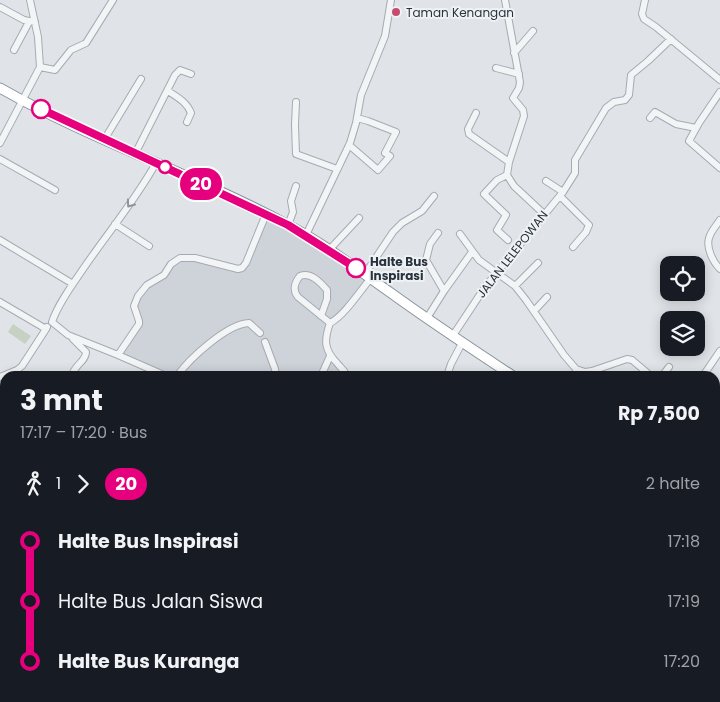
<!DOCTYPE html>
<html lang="id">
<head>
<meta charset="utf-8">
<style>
  :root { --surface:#171b24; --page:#242831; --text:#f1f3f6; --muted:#9ea1a6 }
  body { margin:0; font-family:Poppins,sans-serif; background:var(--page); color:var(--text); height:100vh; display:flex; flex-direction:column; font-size:19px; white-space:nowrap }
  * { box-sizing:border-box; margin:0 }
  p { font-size:16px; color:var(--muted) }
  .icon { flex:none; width:28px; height:28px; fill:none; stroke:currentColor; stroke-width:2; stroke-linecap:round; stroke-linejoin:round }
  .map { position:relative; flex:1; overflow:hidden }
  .drawer { position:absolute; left:0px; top:371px; width:720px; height:331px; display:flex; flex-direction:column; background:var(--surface); border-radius:15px 15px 0 0; box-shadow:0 2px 12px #0003 }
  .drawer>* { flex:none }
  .badge { padding:0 10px; border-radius:16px; font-size:18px; line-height:32px }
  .buttons { position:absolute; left:660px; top:256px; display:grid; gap:10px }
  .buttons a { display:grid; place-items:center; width:45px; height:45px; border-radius:10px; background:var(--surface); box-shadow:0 2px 12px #0003; font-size:25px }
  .map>.badge { position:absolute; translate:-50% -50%; box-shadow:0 0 0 2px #fff }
  .legs { display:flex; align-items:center; gap:8px; height:55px; padding:0 20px; font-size:16px }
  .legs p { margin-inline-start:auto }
  .summary { display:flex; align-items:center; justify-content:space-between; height:85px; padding:0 20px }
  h1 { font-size:28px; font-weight:700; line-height:38px }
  ul { padding:0 20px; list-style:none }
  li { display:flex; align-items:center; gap:18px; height:60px; font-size:19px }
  li i { display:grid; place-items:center; width:8px; height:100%; margin:0 6px; background:currentColor }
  li i::after { content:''; width:12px; height:12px; margin:-6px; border:4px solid; border-radius:50%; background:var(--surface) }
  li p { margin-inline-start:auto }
  li:first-child i { background:linear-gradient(#0000 50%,currentColor 0) }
  li:last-child i { background:linear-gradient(currentColor 50%,#0000 0) }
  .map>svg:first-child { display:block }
  .built { fill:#ced3d9 }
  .green { fill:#c7d1c1 }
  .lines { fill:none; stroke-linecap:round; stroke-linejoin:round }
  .minor-casing { stroke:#a5abb2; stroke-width:8 }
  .highway-casing { stroke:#88939d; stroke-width:11 }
  .minor { stroke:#f2f4f6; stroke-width:6 }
  .highway { stroke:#fff; stroke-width:9 }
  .oneway { stroke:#8e949a }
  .line-1-casing { stroke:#fff; stroke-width:11 }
  .line-1 { stroke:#e6007e; stroke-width:8 }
  .poi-dot { fill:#c54c6e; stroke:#eff2f5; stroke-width:2 }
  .stop-1-dot { fill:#fff; stroke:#e6007e; stroke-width:2.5 }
  .labels { text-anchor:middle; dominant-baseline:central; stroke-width:4; stroke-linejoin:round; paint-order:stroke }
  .poi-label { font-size:12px; fill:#29333e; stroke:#eff2f5; text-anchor:start }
  .street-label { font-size:12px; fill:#29333e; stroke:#eff2f5 }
  .stop-label { font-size:12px; font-weight:bold; fill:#29333e; stroke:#eff2f5; text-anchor:start }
</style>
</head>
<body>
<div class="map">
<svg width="720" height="702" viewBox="0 0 720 702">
  <rect width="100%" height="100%" fill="#e0e4e8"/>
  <path class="built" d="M266 214 371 278 332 322 326 342 347 376H167L118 355 139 324 135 311 142 292 180 258 240 269Z"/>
  <path class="green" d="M13 324 31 336 25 344 8 332Z"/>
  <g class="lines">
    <defs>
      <path id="minor" d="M505 0 520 82 519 88 513 98 523 110 524 116 509 162 507 175 514 186 544 214
        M645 0 642 14 644 19 656 27 720 80
        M0 7 24 20 35 22
        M14 50 29 22
        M514 53 533 31
        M40 67 55 70 71 50 86 43 113 0
        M496 68 519 74
        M168 91C177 97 187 102 191 113L187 122
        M720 92 699 123 689 141 720 168
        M296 102 295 125 296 154 337 169
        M476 113 468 129 469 134 509 162
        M650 118 655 112 676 124 696 128
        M104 140 141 79
        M0 143 40 67 38 37 30 0
        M349 145 378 170 390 156 385 153 396 132 368 121 357 118
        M135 154 175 75 180 70 191 74
        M0 159 55 190
        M156 163C135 201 106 235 81 272 71 287 58 304 52 322L68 335 118 355 166 376
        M507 175 497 180 484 194 506 215 497 230 508 240
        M546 181 563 192
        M560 196 589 225 586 232 573 247
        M720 220C716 226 711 231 709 238 706 248 713 262 720 269
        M115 224 149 246
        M288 225 293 212 291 201 296 186
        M438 233 430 244 426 260 444 291
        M460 234 479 260 515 286 526 300 564 355 576 369 585 372 592 371 627 359 632 360 651 376
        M306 235 350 143 356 123 361 95 385 36 391 0
        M0 240 73 284
        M329 250 359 218
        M365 274 393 232 402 223 422 211 434 196
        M515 286 538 263
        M0 302 46 329 47 327
        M534 311 547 297
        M321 316 327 299V290C320 282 311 272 300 276 295 282 292 290 298 297L330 323
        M427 318 444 291 472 252
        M452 337 485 287 563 192 575 173V160L606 108 614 102 625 100 629 95 631 75 648 61 671 39
        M265 342 275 369 276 376
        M118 355 139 324V321L134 306 138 296 147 285 164 275 171 264 180 258H195L238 269 242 268 246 263 266 214
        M73 373C76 364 86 361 86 352L73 339
        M177 376C190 358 227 324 249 323L260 333
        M321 376 330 356
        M347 376C345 371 341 368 337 363 324 350 324 340 330 323 344 316 360 291 371 278
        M447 376 451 364 462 343
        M662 376 669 367
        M703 376 720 351
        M0 377 17 370 22 366 46 329
        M0 385 5 389
        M715 431 720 435
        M715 484 720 473
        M0 488 5 496
        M0 609 5 610
        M715 638 720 632
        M116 698 118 702
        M234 698 239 702
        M374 698 377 700V702
        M100 702 101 698
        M189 702 193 698
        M403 702 407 698
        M570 702 573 698
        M677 702 678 698"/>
      <path id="highway" d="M0 88C93 141 196 175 290 226 326 245 358 270 391 293 431 322 472 349 513 376
        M715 512 720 515"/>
    </defs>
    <use href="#minor" class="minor-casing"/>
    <use href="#highway" class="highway-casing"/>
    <use href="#minor" class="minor"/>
    <use href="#highway" class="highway"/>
  </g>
  <defs><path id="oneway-chevron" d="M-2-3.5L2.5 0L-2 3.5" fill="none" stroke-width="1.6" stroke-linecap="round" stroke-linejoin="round" transform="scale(1.25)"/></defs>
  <use class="oneway" href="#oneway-chevron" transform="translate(130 204) rotate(126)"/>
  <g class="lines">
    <defs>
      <path id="line-1" d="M41 109 288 225 356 268"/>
    </defs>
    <use href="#line-1" class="line-1-casing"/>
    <use href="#line-1" class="line-1"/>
  </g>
  <circle class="poi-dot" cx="396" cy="12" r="5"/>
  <g class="stop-1-dot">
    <circle cx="41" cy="109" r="9"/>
    <circle cx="165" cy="167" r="6"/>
    <circle cx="356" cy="268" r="9"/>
  </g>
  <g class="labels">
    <g class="poi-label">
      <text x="406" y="12">Taman Kenangan</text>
    </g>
    <g class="street-label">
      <text transform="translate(512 254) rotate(-52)">JALAN LELEPOWAN</text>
    </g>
    <g class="stop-label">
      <text x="370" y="261">Halte Bus<tspan x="370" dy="14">Inspirasi</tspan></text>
    </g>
  </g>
</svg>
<div class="buttons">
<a><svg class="icon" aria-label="locate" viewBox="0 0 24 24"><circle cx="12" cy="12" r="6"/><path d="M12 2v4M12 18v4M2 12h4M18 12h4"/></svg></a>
<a><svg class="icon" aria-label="layers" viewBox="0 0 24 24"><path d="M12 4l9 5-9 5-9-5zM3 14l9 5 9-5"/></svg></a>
</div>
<b class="badge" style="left:201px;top:184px;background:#e6007e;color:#fff">20</b>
<section class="drawer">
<div class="summary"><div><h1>3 mnt</h1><p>17:17 – 17:20 · Bus</p></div><b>Rp 7,500</b></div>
<div class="legs"><svg class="icon" aria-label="walk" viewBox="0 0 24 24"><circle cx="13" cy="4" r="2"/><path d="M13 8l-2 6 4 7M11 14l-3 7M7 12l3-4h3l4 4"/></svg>1<svg class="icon" aria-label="forward" viewBox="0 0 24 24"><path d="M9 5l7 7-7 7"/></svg><b class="badge" style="background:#e6007e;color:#fff">20</b><p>2 halte</p></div>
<ul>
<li><i style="color:#e6007e"></i><b>Halte Bus Inspirasi</b><p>17:18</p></li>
<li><i style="color:#e6007e"></i><span>Halte Bus Jalan Siswa</span><p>17:19</p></li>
<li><i style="color:#e6007e"></i><b>Halte Bus Kuranga</b><p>17:20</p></li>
</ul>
</section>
</div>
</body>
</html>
